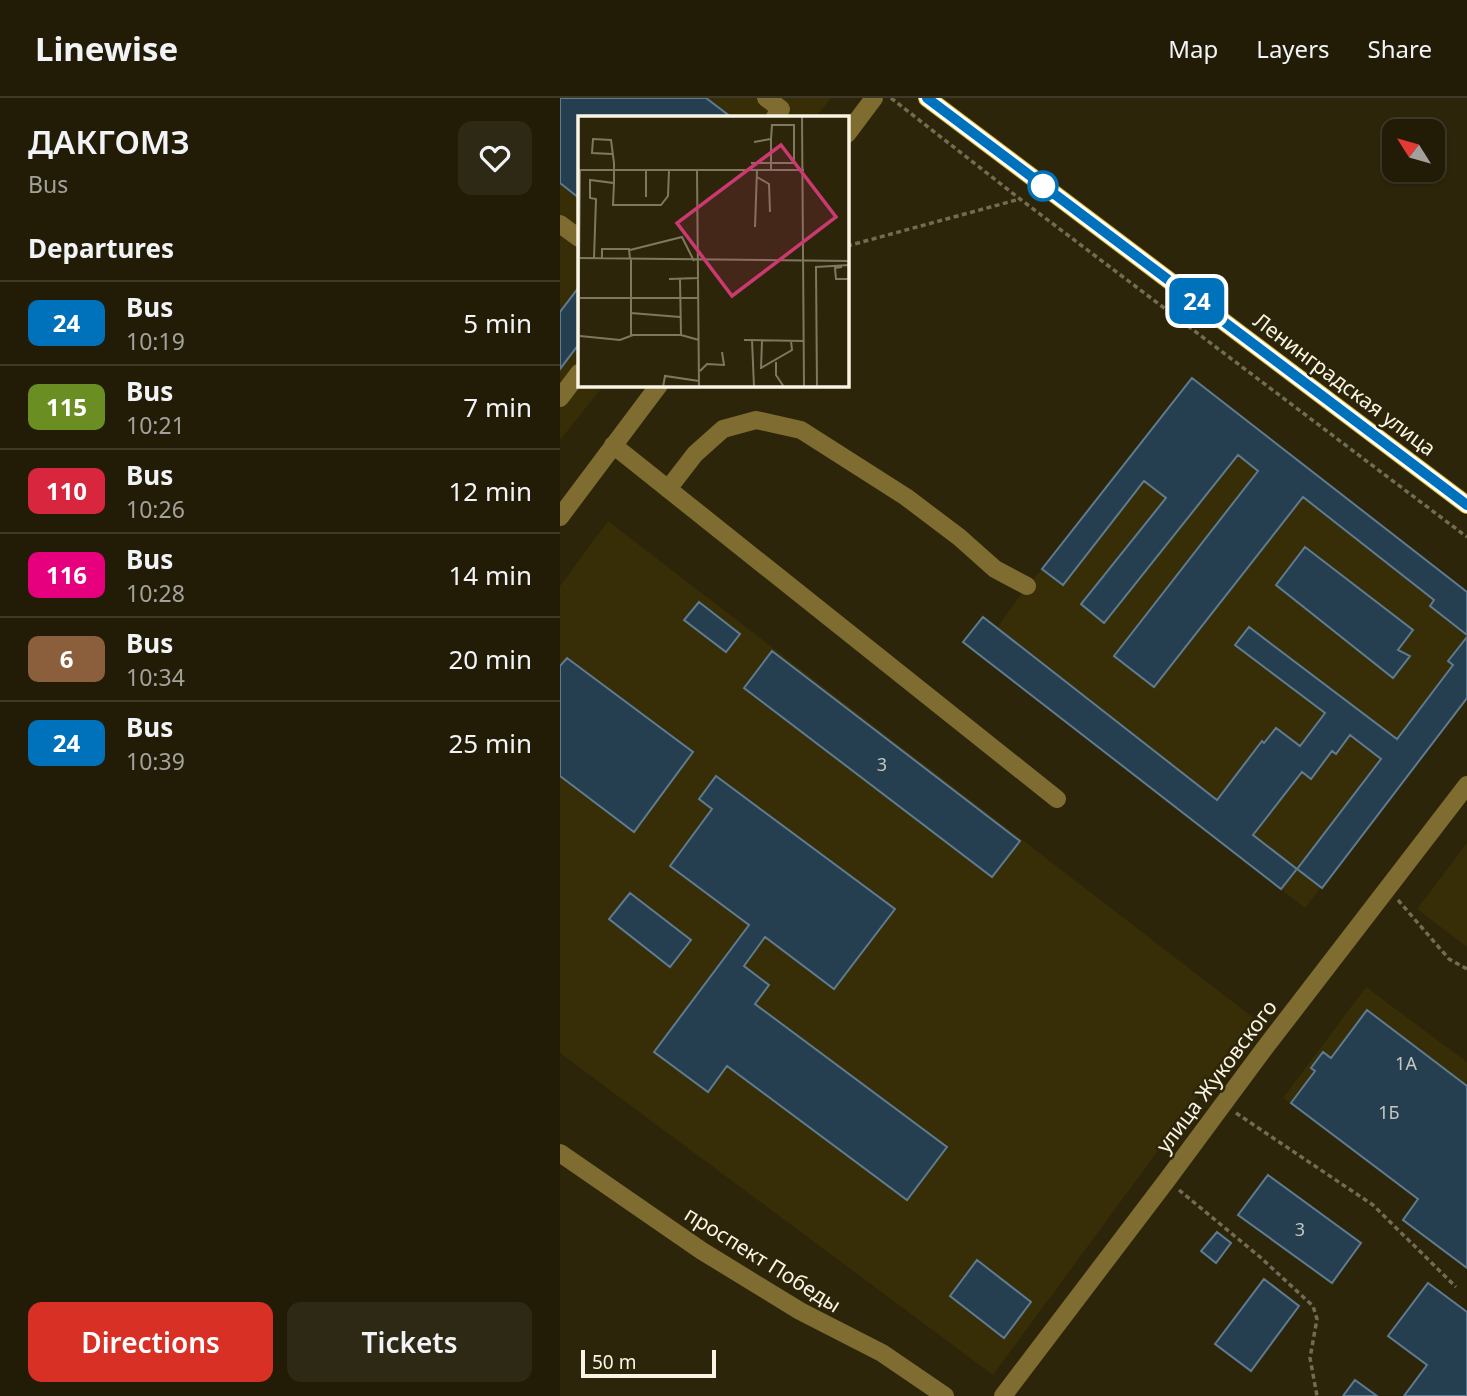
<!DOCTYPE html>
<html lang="en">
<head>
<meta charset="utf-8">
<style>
  :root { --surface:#221c07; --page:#2e2915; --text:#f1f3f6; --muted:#a2a19b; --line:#3f3a28; --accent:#d93025 }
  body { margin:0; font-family:"Noto Sans",sans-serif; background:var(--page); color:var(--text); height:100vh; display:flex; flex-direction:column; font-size:26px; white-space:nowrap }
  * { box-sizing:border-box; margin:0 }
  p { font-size:23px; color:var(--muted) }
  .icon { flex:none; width:38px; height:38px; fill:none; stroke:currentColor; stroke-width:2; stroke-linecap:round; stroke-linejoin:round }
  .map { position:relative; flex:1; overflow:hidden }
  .side { display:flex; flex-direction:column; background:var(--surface); width:560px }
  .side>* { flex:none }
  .badge { padding:0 14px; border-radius:10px; font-size:24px; line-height:46px }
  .needle { width:46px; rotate:307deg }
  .buttons { position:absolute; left:822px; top:21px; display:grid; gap:14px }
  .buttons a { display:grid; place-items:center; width:63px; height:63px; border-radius:14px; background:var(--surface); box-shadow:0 2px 5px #0004,0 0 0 2px var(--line); font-size:35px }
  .scale { position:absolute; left:21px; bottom:18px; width:135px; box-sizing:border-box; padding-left:7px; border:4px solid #f9f4e4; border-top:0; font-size:19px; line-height:24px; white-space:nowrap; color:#f9f4e4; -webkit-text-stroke:5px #2d2509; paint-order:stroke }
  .map>.badge { position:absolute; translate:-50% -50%; box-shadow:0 0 0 4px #fff }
  h2 { padding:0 28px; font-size:26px; line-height:63px }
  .round { display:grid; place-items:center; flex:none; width:74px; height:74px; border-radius:14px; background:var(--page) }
  .summary { display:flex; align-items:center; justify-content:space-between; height:119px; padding:0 28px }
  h1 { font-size:33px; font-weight:600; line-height:52px }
  .button { display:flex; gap:14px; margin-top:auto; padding:14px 28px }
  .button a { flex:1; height:80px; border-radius:14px; background:var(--accent); color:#fff; font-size:28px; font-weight:600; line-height:80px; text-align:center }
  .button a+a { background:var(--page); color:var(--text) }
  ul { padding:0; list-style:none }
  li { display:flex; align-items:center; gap:21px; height:84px; padding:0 28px; border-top:2px solid var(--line) }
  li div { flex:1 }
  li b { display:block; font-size:26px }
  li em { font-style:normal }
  li .badge { min-width:77px; font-weight:700; text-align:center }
  header { display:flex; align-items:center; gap:42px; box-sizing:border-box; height:98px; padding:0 35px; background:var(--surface); border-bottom:2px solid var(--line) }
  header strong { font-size:33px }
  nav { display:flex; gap:38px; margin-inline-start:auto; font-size:24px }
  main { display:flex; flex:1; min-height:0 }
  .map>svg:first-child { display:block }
  .built { fill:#372d07 }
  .building { fill:#253f51; stroke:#5f7b8f; stroke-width:2; fill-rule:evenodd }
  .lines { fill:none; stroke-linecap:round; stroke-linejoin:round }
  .path { stroke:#736c54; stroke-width:3.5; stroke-dasharray:5 3.5; stroke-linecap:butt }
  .minor { stroke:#7e6c31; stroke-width:18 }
  .major { stroke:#d7b218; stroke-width:18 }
  .line-casing { stroke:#fff; stroke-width:16 }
  .line { stroke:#0072bc; stroke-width:10 }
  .stop-dot { fill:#fff; stroke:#0072bc; stroke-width:3.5 }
  .labels { text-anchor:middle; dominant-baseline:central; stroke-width:5; stroke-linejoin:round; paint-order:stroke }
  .number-label { font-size:18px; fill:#c4c7bf }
  .street-label { font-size:21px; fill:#f9f4e4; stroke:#2d2509 }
  .inset-road { fill:none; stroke:#7f7861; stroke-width:2 }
  .view { fill:#ca3970; fill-opacity:0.15; stroke:#ca3970; stroke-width:3.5 }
  .inset-edge { fill:none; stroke:#f9f4e4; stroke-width:3.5 }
</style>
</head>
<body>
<header>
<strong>Linewise</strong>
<nav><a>Map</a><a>Layers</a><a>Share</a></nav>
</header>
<main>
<section class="side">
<div class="summary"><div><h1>ДАКГОМЗ</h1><p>Bus</p></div><a class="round"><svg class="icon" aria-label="heart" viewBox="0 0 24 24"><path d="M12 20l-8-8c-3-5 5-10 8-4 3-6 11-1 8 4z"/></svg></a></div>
<h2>Departures</h2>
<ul>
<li><span class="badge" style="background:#0072bc;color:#fff">24</span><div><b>Bus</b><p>10:19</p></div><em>5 min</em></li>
<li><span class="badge" style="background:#6b8e23;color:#fff">115</span><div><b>Bus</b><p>10:21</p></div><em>7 min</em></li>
<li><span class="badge" style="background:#d7263d;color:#fff">110</span><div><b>Bus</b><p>10:26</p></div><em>12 min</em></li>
<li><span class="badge" style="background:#e6007e;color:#fff">116</span><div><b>Bus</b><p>10:28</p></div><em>14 min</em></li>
<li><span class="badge" style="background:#8b5e3c;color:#fff">6</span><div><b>Bus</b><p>10:34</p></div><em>20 min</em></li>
<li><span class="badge" style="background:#0072bc;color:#fff">24</span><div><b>Bus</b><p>10:39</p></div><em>25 min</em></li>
</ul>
<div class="button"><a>Directions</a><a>Tickets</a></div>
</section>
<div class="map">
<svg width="907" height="1298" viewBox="0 0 907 1298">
  <rect width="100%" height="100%" fill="#2d2509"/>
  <path class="built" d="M0 0H271L256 19H19V287H44L0 342Z
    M632 280 907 494V600L745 810 403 544 423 519 437 530 467 488 482 471Z
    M48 423 695 921 433 1277 0 955V488Z
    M907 745V849L857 811Z
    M806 889 907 964V1135L723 1000Z"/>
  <path class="building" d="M0 0H146L171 19H19V100L0 85Z
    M19 189V246L0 271V214Z
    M632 280 907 494V537L870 508 874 502 743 399 594 589 554 558 698 373 678 357 544 525 521 506 606 400 584 383 503 487 482 471Z
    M745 449 853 532 838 552 850 558 833 580 716 487Z
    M139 504 180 536 166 554 124 522Z
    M423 519 657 702 702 643 704 645 716 630 740 648 765 615 675 547 689 529 837 641 893 567 888 563 907 539V600L762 790 737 771 721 791 403 544ZM790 637 821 661 737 771 693 737 742 674 751 681 772 653 776 656Z
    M212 553 460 743 432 779 184 590Z
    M7 560 133 654 74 734 0 678V568Z
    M156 678 335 811 274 891 205 839 184 868 209 887 195 906 387 1049 347 1102 167 968 148 994 94 954 189 827 110 768 152 711 139 701Z
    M70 795 131 842 110 869 49 821Z
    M807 912 907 988V1170L843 1122 858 1101 731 1005 755 973 751 970 763 954 771 960Z
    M708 1077 801 1145 772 1185 678 1117Z
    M657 1134 671 1145 656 1165 641 1153Z
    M417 1162 471 1204 444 1240 390 1198Z
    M704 1181 739 1208 691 1273 655 1246Z
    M868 1185 907 1214V1298H844L867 1267 828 1238Z
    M795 1282 817 1298H783Z"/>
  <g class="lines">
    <path class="path" d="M331 0 460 101 907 439
      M287 148 460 101
      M838 802 889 861 907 871
      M676 1015 813 1107 896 1189
      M619 1092 700 1159 753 1208 757 1221 750 1260 757 1298"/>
    <path class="minor" d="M206 0 221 11 215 19
      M287 36 314 0
      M0 126 19 140
      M0 300 19 275
      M53 347 497 701
      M108 391 135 356 163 331 196 322 241 332 346 399 399 439 435 471 467 488
      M0 419 99 287
      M0 1055 142 1153 240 1213 322 1255 385 1298
      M443 1298 607 1082 704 951 907 687"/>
    <path class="major" d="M367 0 907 407"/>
  </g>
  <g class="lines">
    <defs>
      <path id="line" d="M367 0 907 407"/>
    </defs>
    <use href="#line" class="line-casing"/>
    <use href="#line" class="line"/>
  </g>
  <circle class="stop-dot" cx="483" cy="88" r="14"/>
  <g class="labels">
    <g class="number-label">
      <text x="322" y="666">3</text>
      <text x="846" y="965">1А</text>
      <text x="829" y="1014">1Б</text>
      <text x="740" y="1131">3</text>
    </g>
    <g class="street-label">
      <text transform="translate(785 286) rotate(37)">Ленинградская улица</text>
      <text transform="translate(656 978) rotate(-53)">улица Жуковского</text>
      <text transform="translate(203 1161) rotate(32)">проспект Победы</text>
    </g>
  </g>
  <g transform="translate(18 18)">
    <rect width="271" height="271" fill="#2d2509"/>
    <path class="inset-road" d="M224 0 226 271M176 26 193 23V54M173 47H216V9H194L193 23M0 54H226M68 54V81M119 54 121 271M179 61 191 68 192 96M36 67 35 89H83L90 80 91 54M177 111 179 54M52 134 104 121 116 145M0 142 272 145M16 142 18 83 12 82V64L36 67V47L33 24 15 23 14 37 34 38M24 142V133H51L52 143M53 143V219M264 151 257 152 258 163H272M91 163 121 162M102 163 103 219M2 182H120M53 197 102 201M2 220 42 224 55 219H103L121 224M166 224 226 225M174 224 176 271M198 246V259L206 271M183 252 214 234 213 225M183 253 184 225M122 255 129 248 146 249 144 236M0 256 2 54M85 271 87 260 121 265M239 271 238 151 272 149"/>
    <path class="view" d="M203 29 258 101 154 180 99 107Z"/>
    <rect width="271" height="271" class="inset-edge"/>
  </g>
</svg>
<div class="buttons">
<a><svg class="needle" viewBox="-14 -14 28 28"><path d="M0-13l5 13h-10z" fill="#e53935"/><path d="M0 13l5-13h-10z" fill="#a2a19b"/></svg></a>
</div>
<div class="scale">50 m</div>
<b class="badge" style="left:637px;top:203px;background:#0072bc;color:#fff">24</b>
</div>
</main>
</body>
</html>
